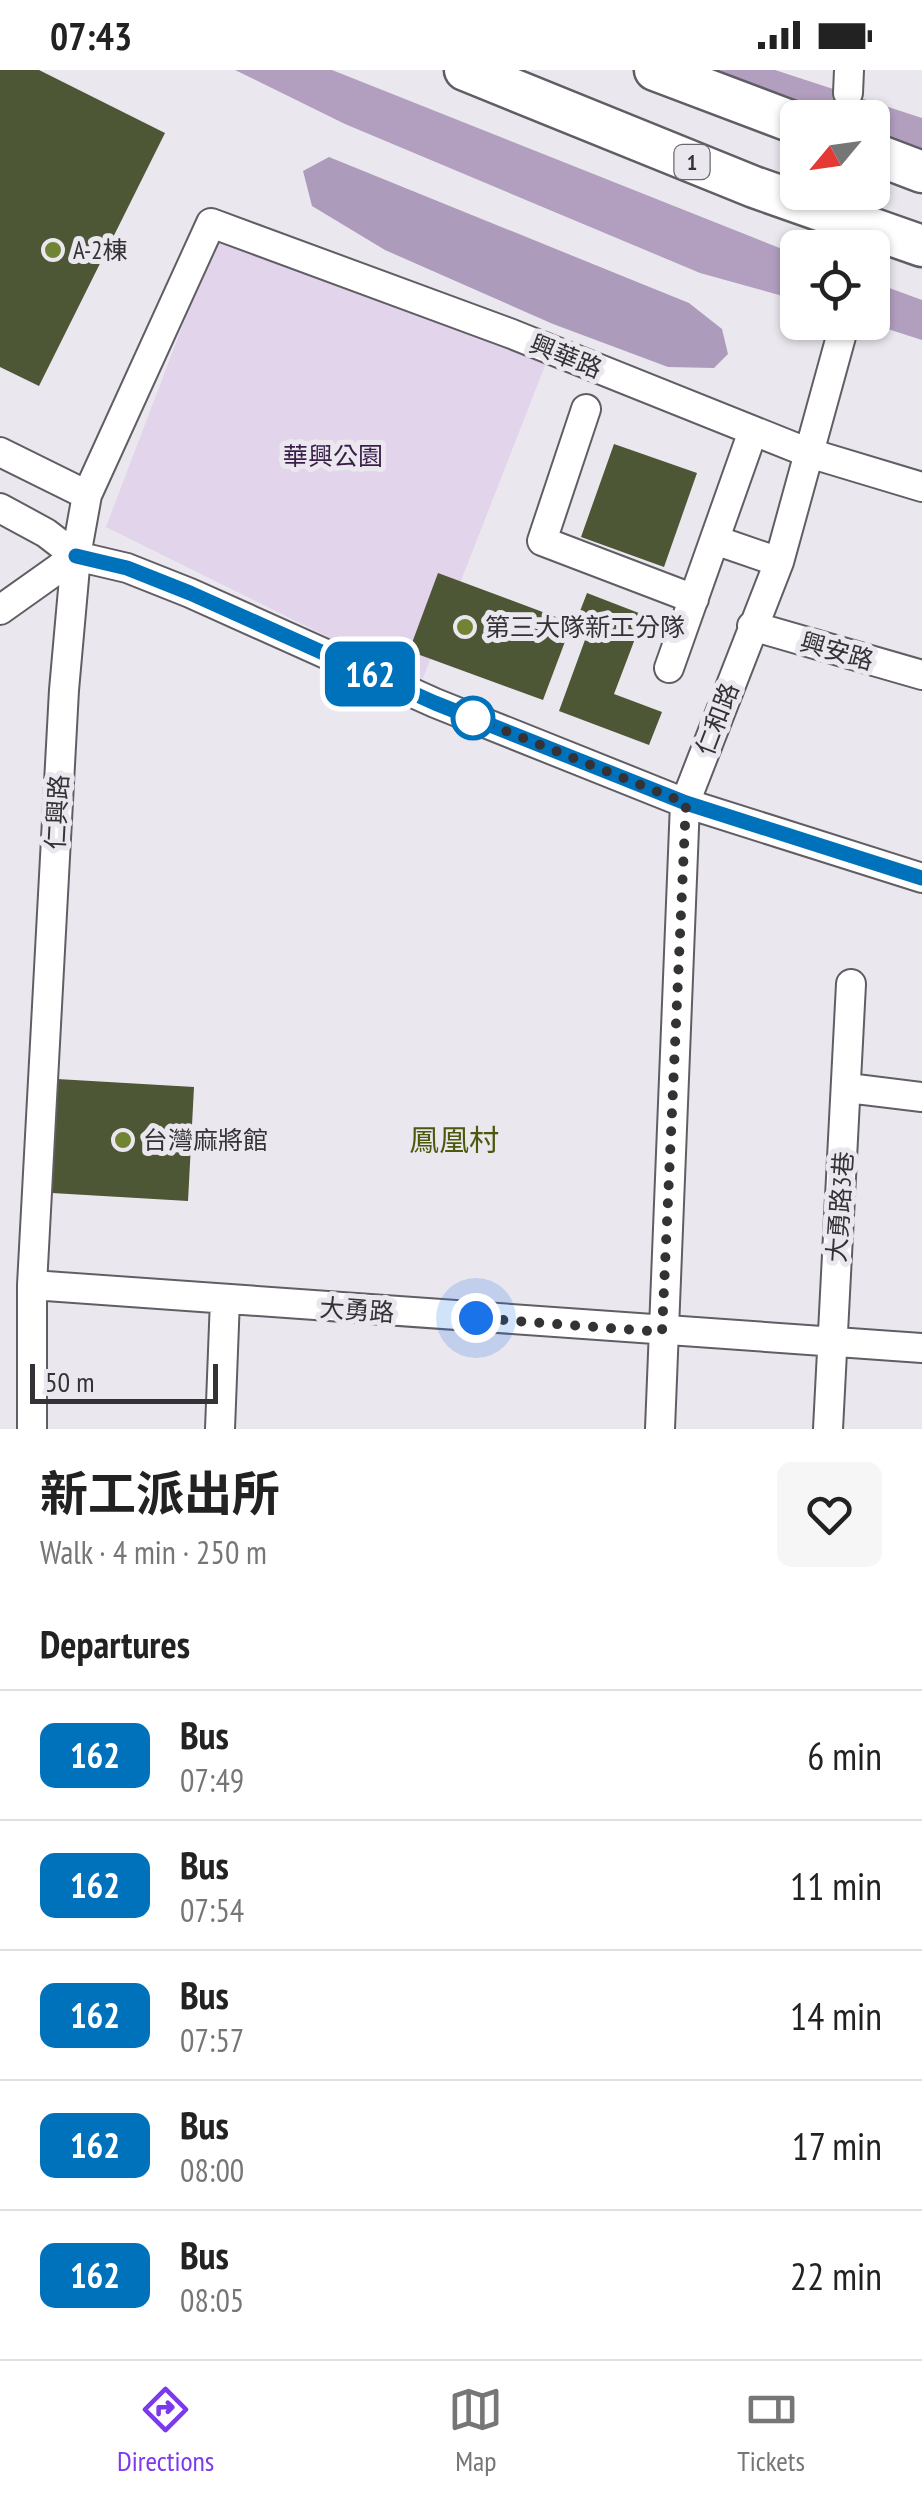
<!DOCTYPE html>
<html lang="en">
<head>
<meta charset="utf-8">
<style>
  :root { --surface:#fff; --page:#f6f6f6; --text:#222; --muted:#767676; --line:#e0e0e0; --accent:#7c3aed }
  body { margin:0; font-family:"PT Sans Narrow","Noto Sans TC",sans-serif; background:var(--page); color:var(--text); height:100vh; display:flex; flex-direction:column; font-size:38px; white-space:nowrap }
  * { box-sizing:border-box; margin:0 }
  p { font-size:32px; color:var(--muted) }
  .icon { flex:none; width:55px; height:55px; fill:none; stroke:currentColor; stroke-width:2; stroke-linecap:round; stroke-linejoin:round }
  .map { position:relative; height:1359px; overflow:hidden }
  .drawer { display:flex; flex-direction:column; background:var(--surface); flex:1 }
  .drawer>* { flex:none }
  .badge { padding:0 20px; border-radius:15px; font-size:35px; line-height:65px }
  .needle { width:65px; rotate:241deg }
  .controls { position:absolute; left:780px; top:30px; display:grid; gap:20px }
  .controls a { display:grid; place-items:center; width:110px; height:110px; border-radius:15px; background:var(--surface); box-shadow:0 2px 8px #0004; font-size:50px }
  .scale { position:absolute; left:30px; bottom:25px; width:188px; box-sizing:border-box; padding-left:10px; border:5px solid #343235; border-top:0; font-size:28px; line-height:35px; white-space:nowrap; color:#343235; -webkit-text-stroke:8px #ebe7ef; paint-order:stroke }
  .you { position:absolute; width:50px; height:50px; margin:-25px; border:8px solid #fff; border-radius:50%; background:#1a73e8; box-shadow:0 0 0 15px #1a73e833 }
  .map>.badge { position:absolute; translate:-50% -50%; box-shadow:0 0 0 5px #fff }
  h2 { padding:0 40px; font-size:38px; line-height:90px }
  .round { display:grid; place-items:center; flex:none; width:105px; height:105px; border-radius:15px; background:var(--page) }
  .overview { display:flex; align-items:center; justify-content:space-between; height:170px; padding:0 40px }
  h1 { font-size:48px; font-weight:700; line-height:75px }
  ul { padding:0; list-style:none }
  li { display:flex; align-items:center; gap:30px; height:130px; padding:0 40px; border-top:2px solid var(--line) }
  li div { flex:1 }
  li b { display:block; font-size:38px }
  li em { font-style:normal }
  li .badge { min-width:110px; font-weight:700; text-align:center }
  .status { display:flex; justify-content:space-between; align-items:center; height:70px; padding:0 50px; background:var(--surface); direction:ltr }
  .status svg { height:28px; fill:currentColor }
  .dock { display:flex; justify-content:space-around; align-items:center; height:140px; border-top:2px solid var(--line); background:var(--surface); font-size:28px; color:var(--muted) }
  .dock a { display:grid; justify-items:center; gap:5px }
  .dock .active { color:var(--accent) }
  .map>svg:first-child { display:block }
  .green { fill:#e1d4eb }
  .forest { fill:#b29fc0 }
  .water { fill:#ad9bbb }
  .building { fill:#4d5635 }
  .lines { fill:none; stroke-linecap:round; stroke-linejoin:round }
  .minor-tunnel { stroke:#c6c3ca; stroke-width:28; stroke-dasharray:28 14; stroke-linecap:butt }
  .minor-casing { stroke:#615d64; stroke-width:32 }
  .highway-casing { stroke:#615d64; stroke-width:45 }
  .minor { stroke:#fff; stroke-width:28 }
  .highway { stroke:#fff; stroke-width:40 }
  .line-casing { stroke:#fff; stroke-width:22 }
  .line { stroke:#0072bc; stroke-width:15 }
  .walk { stroke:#343235; stroke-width:10; stroke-dasharray:0 18 }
  .poi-dot { fill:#718434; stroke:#ebe7ef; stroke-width:4 }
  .stop-dot { fill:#fff; stroke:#0072bc; stroke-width:5 }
  .labels { text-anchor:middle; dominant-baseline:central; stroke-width:10; stroke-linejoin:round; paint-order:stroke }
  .shield { fill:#ebe7ef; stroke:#6b686d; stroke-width:2.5 }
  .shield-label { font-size:22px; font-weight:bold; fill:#343235 }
  .poi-label { font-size:25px; fill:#343235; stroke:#ebe7ef; text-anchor:start }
  .street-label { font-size:25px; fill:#343235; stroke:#ebe7ef }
  .park-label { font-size:25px; fill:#391e49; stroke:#ebe7ef }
  .quarter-label { font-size:30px; fill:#4b5a0a; stroke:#ebe7ef }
</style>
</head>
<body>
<div class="status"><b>07:43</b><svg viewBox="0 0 49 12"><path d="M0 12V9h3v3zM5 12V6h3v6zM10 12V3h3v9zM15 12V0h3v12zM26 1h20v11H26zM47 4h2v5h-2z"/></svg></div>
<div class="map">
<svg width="922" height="1359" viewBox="0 0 922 1359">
  <rect width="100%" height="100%" fill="#ebe7ef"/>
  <path class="green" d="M215 170 548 288 421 613 106 457Z"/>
  <path class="forest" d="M235 0H332L797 185V230L700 203 345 54Z
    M714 0H775L922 48V84L873 64 872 48 829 47Z
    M873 212 922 230V270L869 253Z"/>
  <path class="water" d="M329 87 689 233 722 259 728 284 714 298 668 297 553 254 385 180 312 136 303 101Z"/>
  <path class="building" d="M0 0H39L165 63 39 316 0 297Z
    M614 374 697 403 664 497 581 467Z
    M438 503 572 553 543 630 409 581Z
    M587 523 644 545 614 624 662 642 649 675 559 641 589 559 575 554Z
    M57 1009 194 1017 188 1131 52 1123Z"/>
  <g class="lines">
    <path class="minor-tunnel" d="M848 23 849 48
      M851 122 853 178"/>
    <defs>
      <path id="minor" d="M848 23 849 0
        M586 339 542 471 694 529
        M0 382 87 425
        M0 438 46 463 76 486 127 498 190 523 435 633 685 733 922 808
        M715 470 779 492
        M0 540 76 486
        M752 556 922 605
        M669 598 753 361
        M848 1018 922 1027
        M32 1215 922 1278
        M32 1359V1215L64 620 76 486 87 425 211 153 512 264 809 383 922 417
        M220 1359 225 1229
        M660 1359 685 733 779 492 845 252
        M828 1359 851 914"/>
      <path id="highway" d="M465 0 754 117 922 176
        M655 0 798 54
        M872 83 922 102"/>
    </defs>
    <use href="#minor" class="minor-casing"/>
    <use href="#highway" class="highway-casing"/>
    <use href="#minor" class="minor"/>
    <use href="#highway" class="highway"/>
  </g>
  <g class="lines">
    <defs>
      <path id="line" d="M76 486 127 498 190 523 435 633 686 733 922 808"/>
    </defs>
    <use href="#line" class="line-casing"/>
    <use href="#line" class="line"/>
    <path class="walk" d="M473 648 686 733 662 1262 476 1248"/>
  </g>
  <g class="poi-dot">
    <circle cx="53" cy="180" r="10"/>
    <circle cx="465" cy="557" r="10"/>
    <circle cx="123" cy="1070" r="10"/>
  </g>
  <circle class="stop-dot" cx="473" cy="648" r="20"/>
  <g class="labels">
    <rect class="shield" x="674.5" y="75" width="35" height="34" rx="8"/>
    <g class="shield-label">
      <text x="692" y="92">1</text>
    </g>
    <g class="poi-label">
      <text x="73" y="180">A-2棟</text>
      <text x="485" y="557">第三大隊新工分隊</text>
      <text x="143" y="1070">台灣麻將館</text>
    </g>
    <g class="street-label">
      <text transform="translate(566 286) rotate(22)">興華路</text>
      <text transform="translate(837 581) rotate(16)">興安路</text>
      <text transform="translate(717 649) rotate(-69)">仁和路</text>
      <text transform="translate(57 742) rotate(-87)">仁興路</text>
      <text transform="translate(840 1137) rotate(-86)">大勇路3巷</text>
      <text transform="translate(357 1240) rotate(4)">大勇路</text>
    </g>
    <g class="park-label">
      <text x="333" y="386">華興公園</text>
    </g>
    <g class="quarter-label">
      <text x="454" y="1069">鳳凰村</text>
    </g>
  </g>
</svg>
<div class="controls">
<a><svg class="needle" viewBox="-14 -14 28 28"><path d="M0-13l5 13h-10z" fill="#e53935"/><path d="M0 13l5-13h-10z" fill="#767676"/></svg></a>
<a><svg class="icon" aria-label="locate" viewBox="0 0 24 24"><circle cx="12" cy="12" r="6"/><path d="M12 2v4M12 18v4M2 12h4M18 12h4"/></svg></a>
</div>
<div class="scale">50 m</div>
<div class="you" style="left:476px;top:1248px"></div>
<b class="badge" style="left:370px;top:604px;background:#0072bc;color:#fff">162</b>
</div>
<section class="drawer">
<div class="overview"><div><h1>新工派出所</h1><p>Walk · 4 min · 250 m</p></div><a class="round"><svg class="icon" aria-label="heart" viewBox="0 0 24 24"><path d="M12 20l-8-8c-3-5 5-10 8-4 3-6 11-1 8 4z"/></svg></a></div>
<h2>Departures</h2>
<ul>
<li><span class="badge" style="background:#0072bc;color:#fff">162</span><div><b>Bus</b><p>07:49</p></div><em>6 min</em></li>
<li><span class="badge" style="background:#0072bc;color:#fff">162</span><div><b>Bus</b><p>07:54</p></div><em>11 min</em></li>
<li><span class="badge" style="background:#0072bc;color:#fff">162</span><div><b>Bus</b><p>07:57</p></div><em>14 min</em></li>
<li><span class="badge" style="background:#0072bc;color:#fff">162</span><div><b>Bus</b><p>08:00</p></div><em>17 min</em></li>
<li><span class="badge" style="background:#0072bc;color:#fff">162</span><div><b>Bus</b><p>08:05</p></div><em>22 min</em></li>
</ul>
</section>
<nav class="dock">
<a class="active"><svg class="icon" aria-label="directions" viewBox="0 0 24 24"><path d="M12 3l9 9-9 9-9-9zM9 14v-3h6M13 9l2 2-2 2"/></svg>Directions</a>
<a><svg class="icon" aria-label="map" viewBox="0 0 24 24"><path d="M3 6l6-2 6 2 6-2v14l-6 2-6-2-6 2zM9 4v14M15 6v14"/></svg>Map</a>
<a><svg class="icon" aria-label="tickets" viewBox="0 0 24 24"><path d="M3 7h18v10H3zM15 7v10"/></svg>Tickets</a>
</nav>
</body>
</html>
